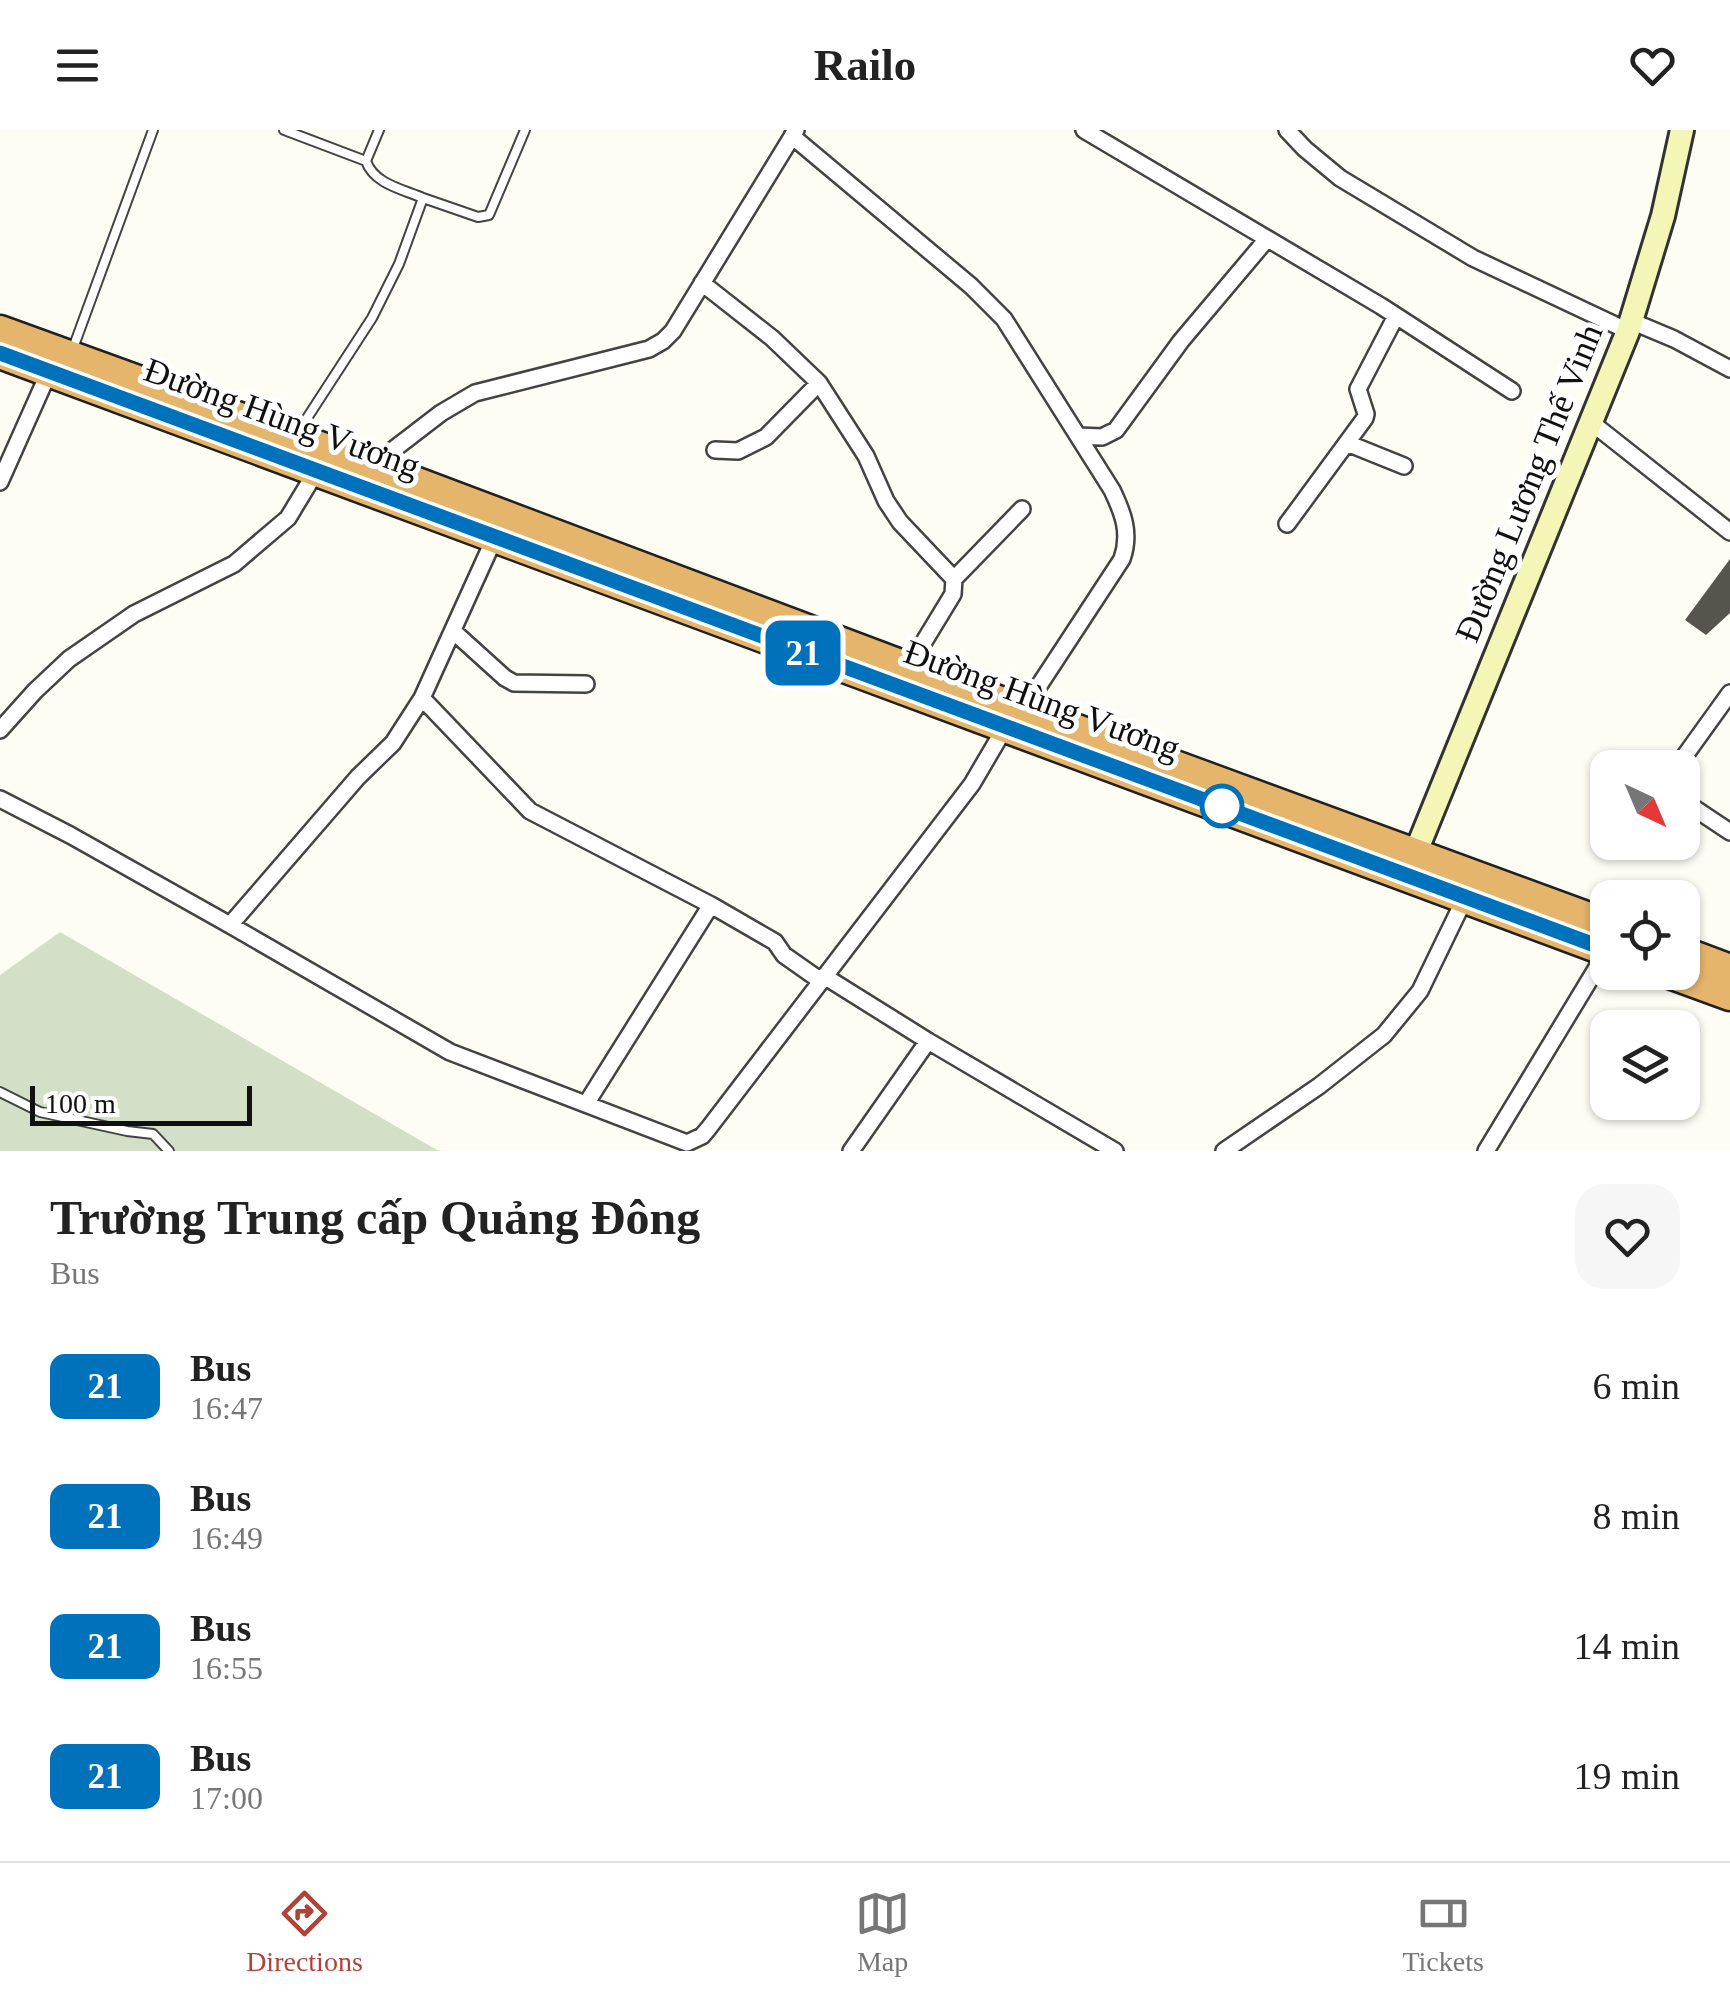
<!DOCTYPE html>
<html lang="en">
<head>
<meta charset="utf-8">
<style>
  :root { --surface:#fff; --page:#f6f6f6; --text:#222; --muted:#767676; --line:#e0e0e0; --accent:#b24236 }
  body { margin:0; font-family:"Times New Roman",serif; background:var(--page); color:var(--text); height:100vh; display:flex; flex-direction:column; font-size:38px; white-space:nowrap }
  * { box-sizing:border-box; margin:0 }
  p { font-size:32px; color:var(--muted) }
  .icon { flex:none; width:55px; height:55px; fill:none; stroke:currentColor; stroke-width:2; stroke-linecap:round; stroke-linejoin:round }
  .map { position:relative; height:1021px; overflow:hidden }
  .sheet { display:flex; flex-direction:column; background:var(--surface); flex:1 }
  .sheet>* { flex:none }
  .badge { padding:0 20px; border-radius:15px; font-size:35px; line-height:65px }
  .needle { width:65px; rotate:136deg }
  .buttons { position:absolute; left:1590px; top:620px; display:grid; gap:20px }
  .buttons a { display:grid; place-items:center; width:110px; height:110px; border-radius:20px; background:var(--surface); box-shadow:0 2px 8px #0004; font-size:50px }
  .scale { position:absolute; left:30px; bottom:25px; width:222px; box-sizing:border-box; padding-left:10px; border:5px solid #101010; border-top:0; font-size:28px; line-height:35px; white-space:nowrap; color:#101010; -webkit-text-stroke:8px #fff; paint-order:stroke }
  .map>.badge { position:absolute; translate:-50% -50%; box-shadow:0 0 0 5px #fff }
  .round { display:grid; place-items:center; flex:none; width:105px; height:105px; border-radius:30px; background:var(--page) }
  .summary { display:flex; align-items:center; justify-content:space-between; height:170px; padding:0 50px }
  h1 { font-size:48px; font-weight:700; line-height:75px }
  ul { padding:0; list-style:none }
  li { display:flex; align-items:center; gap:30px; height:130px; padding:0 50px }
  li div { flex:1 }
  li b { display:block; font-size:38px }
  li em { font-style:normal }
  li .badge { min-width:110px; font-weight:700; text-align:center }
  header { display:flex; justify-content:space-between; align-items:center; height:130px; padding:0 50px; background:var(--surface); font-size:45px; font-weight:700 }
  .tab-bar { display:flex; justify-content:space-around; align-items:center; height:140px; border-top:2px solid var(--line); background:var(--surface); font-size:28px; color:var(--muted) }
  .tab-bar a { display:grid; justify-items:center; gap:5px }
  .tab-bar .selected { color:var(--accent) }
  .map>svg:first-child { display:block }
  .cemetery { fill:#d3dfc6 }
  .building { fill:#57534d }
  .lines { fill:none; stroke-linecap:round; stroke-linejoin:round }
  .lane-casing { stroke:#434343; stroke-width:12 }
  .street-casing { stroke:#434343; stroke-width:20 }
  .secondary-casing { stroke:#323232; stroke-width:28 }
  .highway-casing { stroke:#212121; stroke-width:35 }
  .lane { stroke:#fff; stroke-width:8 }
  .street { stroke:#fff; stroke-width:15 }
  .secondary { stroke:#f4f6b6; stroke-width:22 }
  .highway { stroke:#e5b56b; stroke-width:30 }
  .line-casing { stroke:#fff; stroke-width:22 }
  .line { stroke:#0072bc; stroke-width:15 }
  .stop-dot { fill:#fff; stroke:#0072bc; stroke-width:5 }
  .labels { text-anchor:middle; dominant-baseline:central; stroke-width:10; stroke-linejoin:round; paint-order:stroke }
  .street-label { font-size:35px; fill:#101010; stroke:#fff }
</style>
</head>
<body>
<header><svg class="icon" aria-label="menu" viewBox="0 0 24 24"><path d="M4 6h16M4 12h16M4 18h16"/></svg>Railo<svg class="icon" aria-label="heart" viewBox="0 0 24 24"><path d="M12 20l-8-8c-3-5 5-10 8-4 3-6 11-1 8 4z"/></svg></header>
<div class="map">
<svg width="1730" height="1021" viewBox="0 0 1730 1021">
  <rect width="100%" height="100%" fill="#fefdf4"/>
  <path class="cemetery" d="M60 802 437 1020 442 1021H0V845Z"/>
  <path class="building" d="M1730 429V483L1706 505 1685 490Z"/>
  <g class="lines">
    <defs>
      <path id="lane" d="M284 0 366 31C374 54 402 59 423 68L399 134 372 188 298 302
        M366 31 379 0
        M423 68 478 87 489 85 525 0
        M72 221 153 0
        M0 962 40 982 127 1001 153 1004 169 1021"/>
      <path id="street" d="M1084 0 1381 176 1512 261
        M1287 0 1305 19 1340 48 1473 128 1628 201
        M792 6 971 156 1004 189 1112 360C1123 383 1131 403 1122 429L1023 580
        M702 153 772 208 819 253 866 326 886 371 900 392 954 449 953 464 908 538
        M1631 191 1674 209 1730 239
        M1592 293 1730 402
        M1078 306 1102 307 1116 300 1181 211 1267 109
        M1347 313 1404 336
        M715 320 738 321 766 307 819 253
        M372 336 441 283 475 263 649 219 663 211 673 201 796 0
        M0 352 49 242
        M1287 394 1365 288 1366 284 1358 259 1396 186
        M954 449 1022 379
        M453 501 505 548 514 553 586 554
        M422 568 530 681 711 775 775 812 784 825 821 851
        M0 600 35 561 69 529 134 484 234 434 288 388 317 340
        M1676 638 1730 563
        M0 669 70 705 230 795 450 922 687 1013 702 1006 708 999 972 654 1006 596
        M1682 670 1730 702
        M230 795 358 647 393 613 422 568 495 407
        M824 846 928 911 1115 1021
        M586 974 711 775
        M851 1021 928 911
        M1224 1021 1319 956 1384 905 1420 861 1465 768
        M1486 1021 1607 821"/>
      <path id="secondary" d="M1415 724 1628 201 1663 86 1682 0"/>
      <path id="highway" d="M0 201 372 336 908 538 1608 795
        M0 223 1608 821
        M1682 822 1730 840
        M1667 842 1730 865"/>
    </defs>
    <use href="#lane" class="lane-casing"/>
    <use href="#street" class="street-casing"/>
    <use href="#secondary" class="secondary-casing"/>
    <use href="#highway" class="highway-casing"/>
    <use href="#lane" class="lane"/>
    <use href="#street" class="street"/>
    <use href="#secondary" class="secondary"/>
    <use href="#highway" class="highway"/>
  </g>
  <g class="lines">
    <defs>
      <path id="line" d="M0 223 1608 820"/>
    </defs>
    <use href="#line" class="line-casing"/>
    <use href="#line" class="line"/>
  </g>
  <circle class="stop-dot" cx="1222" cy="676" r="20"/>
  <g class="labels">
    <g class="street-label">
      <text transform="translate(282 288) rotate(20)">Đường Hùng Vương</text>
      <text transform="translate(1529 353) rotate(-68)">Đường Lương Thế Vinh</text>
      <text transform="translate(1042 570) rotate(20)">Đường Hùng Vương</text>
    </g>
  </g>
</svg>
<div class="buttons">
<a><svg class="needle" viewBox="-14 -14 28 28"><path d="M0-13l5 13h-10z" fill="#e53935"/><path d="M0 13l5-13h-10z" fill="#767676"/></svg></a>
<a><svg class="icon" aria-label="locate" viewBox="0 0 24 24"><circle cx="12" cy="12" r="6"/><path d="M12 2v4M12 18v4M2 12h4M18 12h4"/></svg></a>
<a><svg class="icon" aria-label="layers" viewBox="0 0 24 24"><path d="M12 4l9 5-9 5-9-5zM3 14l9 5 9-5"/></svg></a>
</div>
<div class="scale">100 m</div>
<b class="badge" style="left:803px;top:523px;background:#0072bc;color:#fff">21</b>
</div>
<section class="sheet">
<div class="summary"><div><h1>Trường Trung cấp Quảng Đông</h1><p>Bus</p></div><a class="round"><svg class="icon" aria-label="heart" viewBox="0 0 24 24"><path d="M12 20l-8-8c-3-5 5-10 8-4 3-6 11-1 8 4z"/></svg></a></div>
<ul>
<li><span class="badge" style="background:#0072bc;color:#fff">21</span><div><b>Bus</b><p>16:47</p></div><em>6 min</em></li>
<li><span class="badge" style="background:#0072bc;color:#fff">21</span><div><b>Bus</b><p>16:49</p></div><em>8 min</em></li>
<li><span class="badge" style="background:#0072bc;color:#fff">21</span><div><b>Bus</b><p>16:55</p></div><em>14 min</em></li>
<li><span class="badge" style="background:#0072bc;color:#fff">21</span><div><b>Bus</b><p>17:00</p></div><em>19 min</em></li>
</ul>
</section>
<nav class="tab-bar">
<a class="selected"><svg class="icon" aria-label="directions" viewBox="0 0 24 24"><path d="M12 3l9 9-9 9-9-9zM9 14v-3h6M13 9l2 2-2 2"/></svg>Directions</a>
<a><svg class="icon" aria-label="map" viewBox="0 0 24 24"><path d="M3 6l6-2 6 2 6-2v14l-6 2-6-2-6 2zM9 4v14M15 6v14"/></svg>Map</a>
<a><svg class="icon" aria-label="tickets" viewBox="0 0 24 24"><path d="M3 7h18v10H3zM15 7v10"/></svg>Tickets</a>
</nav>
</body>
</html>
